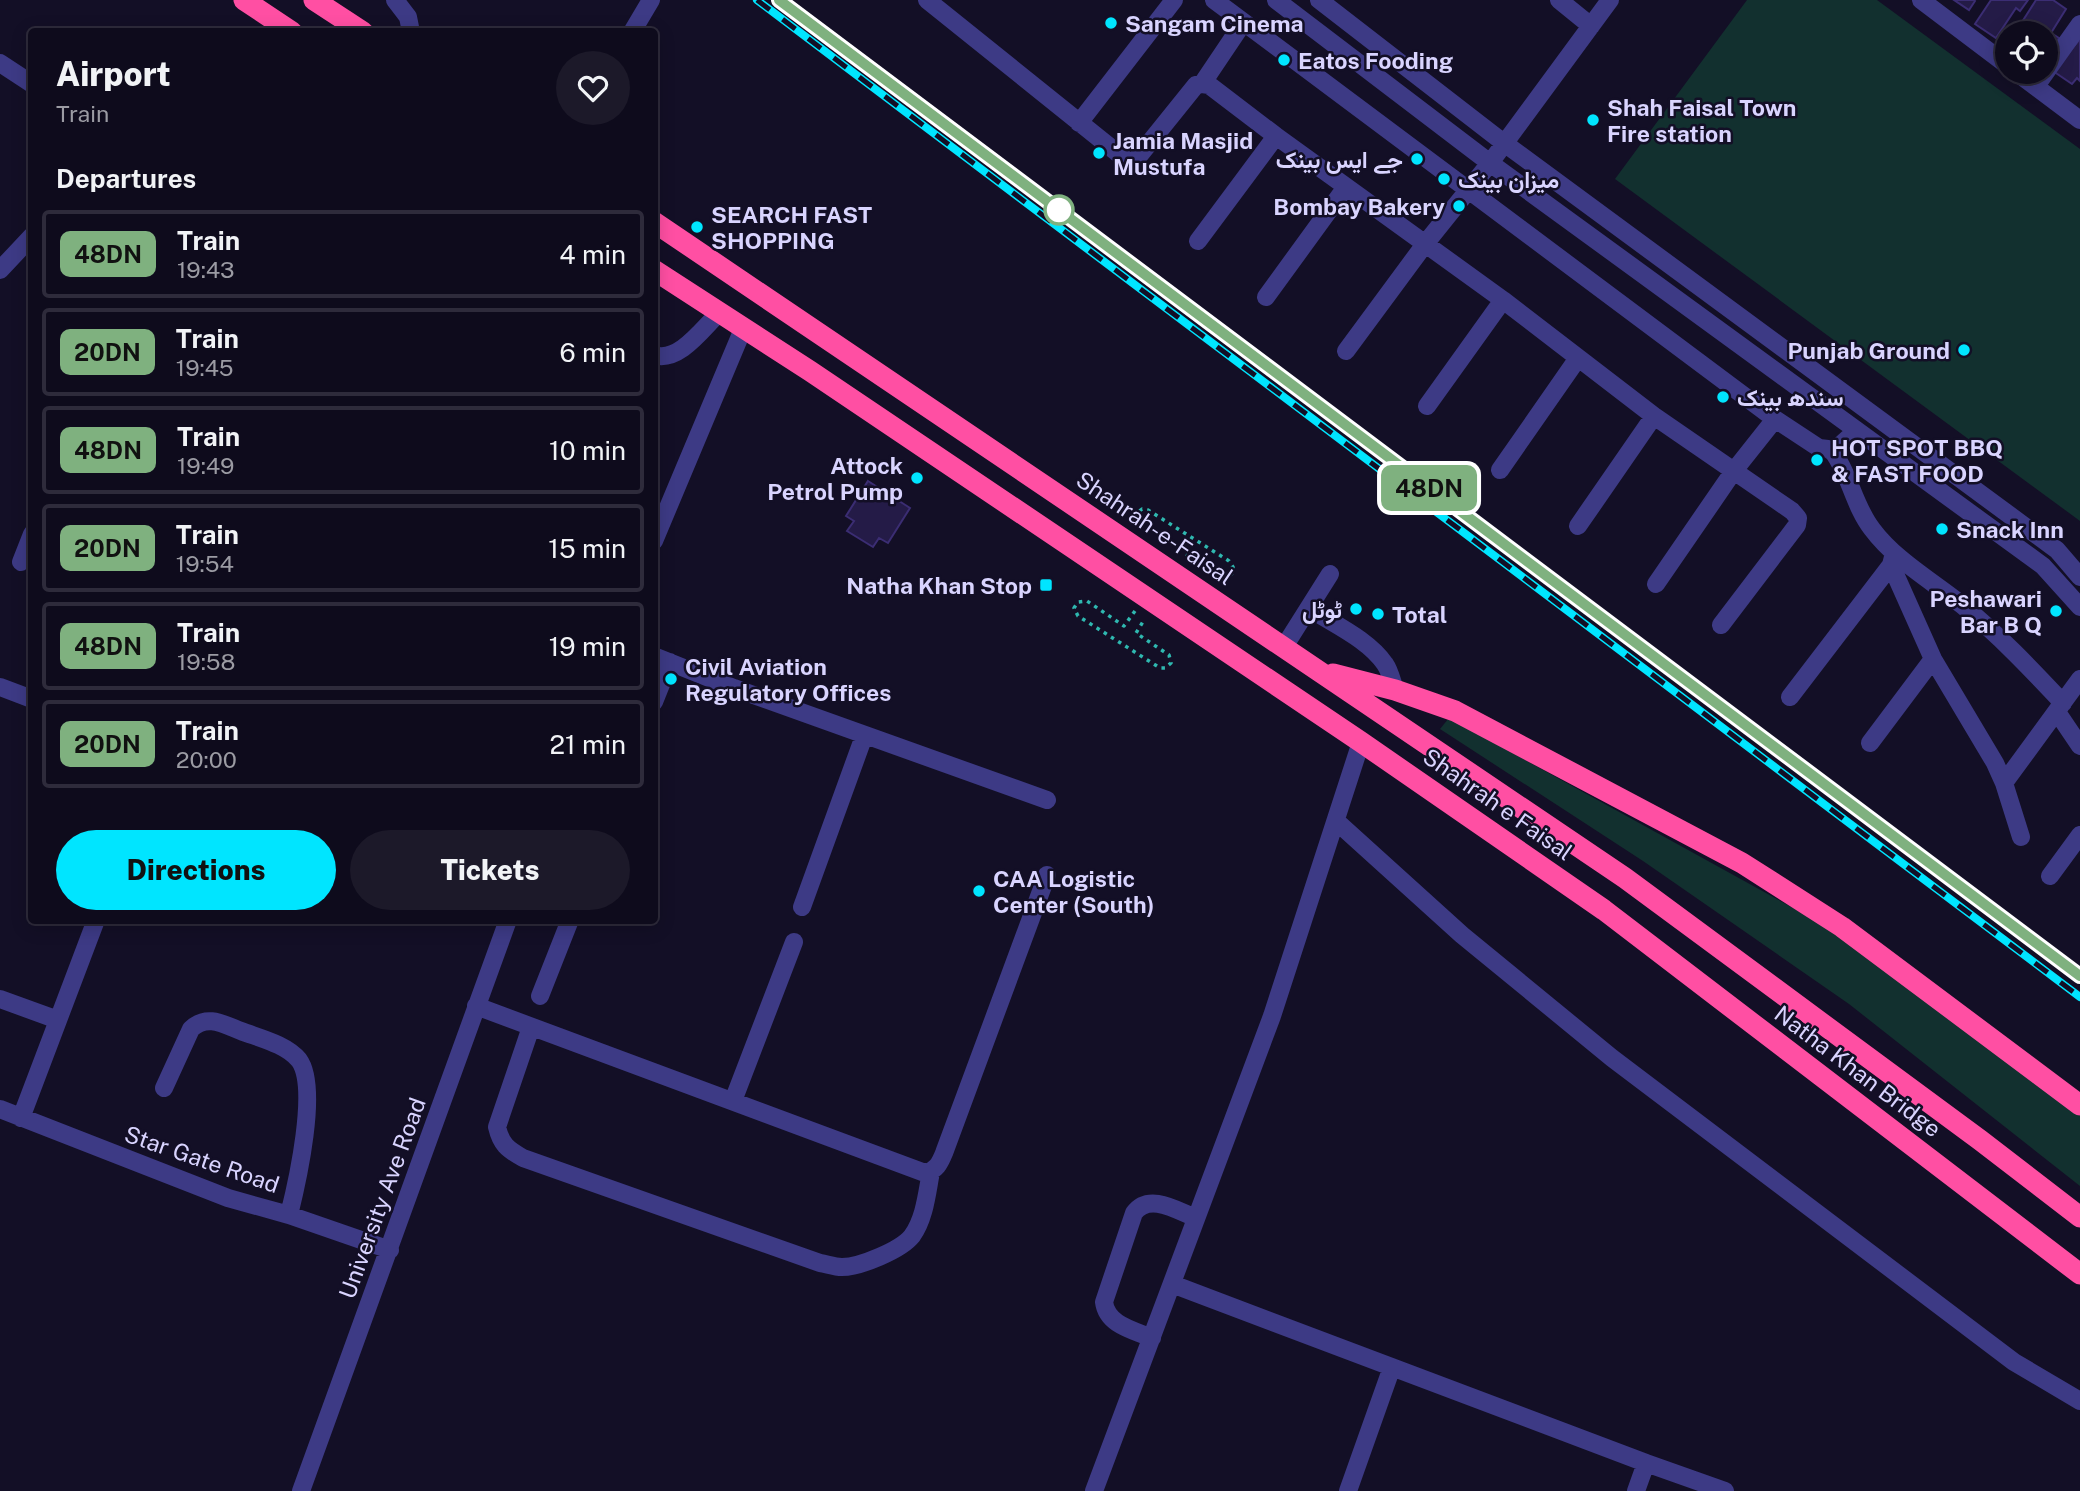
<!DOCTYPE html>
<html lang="en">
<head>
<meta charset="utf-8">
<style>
  :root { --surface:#0e0b1c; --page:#1c1929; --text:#f1f3f6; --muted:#9b9ba3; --line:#2e2b3b; --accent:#00e5ff }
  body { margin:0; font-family:"Public Sans",Vazirmatn,sans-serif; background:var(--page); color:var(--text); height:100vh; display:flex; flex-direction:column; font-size:26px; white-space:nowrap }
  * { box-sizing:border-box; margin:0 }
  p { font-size:23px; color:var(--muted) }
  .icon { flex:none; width:38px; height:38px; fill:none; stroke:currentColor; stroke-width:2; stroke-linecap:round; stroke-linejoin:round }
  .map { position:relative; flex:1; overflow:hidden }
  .sheet { position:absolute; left:28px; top:28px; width:630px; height:896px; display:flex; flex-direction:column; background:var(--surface); border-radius:7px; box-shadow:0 4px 18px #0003,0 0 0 2px var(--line) }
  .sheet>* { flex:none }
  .badge { padding:0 14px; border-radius:10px; font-size:24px; line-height:46px }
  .fabs { position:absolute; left:1995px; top:21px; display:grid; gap:14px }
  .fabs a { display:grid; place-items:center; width:63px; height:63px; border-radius:50%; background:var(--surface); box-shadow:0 4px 18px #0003,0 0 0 2px var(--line); font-size:35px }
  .map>.badge { position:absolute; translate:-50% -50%; box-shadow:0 0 0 4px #fff }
  h2 { padding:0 28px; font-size:26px; line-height:63px }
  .round { display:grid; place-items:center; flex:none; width:74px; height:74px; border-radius:37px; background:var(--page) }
  .head { display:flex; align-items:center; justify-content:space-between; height:119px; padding:0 28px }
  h1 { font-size:33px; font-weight:800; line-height:52px }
  .cta { display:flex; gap:14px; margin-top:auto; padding:14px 28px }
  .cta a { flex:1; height:80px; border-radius:42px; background:var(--accent); color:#111; font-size:28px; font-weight:800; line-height:80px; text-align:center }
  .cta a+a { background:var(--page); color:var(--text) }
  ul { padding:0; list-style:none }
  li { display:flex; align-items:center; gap:21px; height:88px; margin:0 14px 10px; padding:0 14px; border:4px solid var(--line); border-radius:7px }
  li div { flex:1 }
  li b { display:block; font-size:26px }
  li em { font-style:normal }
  li .badge { min-width:77px; font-weight:700; text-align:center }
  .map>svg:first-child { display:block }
  .green { fill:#12302f }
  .building { fill:#241b47; stroke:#3b2d73; stroke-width:2 }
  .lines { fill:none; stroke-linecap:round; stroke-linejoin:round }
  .path { stroke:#2fb8b0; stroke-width:3.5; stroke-dasharray:3.5 5; stroke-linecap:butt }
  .minor { stroke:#3d3a85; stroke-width:18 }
  .highway { stroke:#ff4fa3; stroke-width:21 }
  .rail-casing { stroke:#00e5ff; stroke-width:8 }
  .rail { stroke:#130f26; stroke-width:5; stroke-dasharray:16; stroke-linecap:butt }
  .line-casing { stroke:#fff; stroke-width:16 }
  .line { stroke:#7fb17f; stroke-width:10 }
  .poi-dot { fill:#00e5ff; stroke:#130f26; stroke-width:2.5 }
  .stop-dot { fill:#fff; stroke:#7fb17f; stroke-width:3.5 }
  .labels { text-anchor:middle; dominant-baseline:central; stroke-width:5; stroke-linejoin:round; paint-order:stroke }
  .poi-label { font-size:23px; font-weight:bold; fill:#d9d4ff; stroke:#130f26; text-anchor:start }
  .street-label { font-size:23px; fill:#d9d4ff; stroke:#130f26 }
</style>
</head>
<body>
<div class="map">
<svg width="2080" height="1491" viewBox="0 0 2080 1491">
  <rect width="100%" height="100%" fill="#130f26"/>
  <path class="green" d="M1747 0H1877L2080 149V521L1615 179Z
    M1449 718 1842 935 2080 1116V1186L1849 1004 1643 861 1440 729Z"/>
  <path class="building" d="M1954 0H1974L1975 1 1969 10Z
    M1991 0H2028L2020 11 2016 8 1996 38 1975 24Z
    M2036 0H2053L2066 9 2051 33 2059 38 2054 46 2046 40V33H2015Z
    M2080 39V81L2077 78 2072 84 2053 71Z
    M868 481 910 508 888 543 879 538 873 547 847 531 854 521 846 516Z"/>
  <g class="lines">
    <path class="path" d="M1141 525 1136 519 1137 513 1142 509 1148 510 1229 561 1233 567V573L1228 577H1221L1185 554 1184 556
      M1135 611 1124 626 1087 601 1078 602 1074 608 1078 616 1160 668H1165L1171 663 1169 655 1136 633 1144 620"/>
    <path class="minor" d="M395 0 408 17 411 32
      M927 0 1130 163 1134 162 1196 85 1202 84 1243 23
      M1214 0 1775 419 1819 448 1828 449 1833 452 1856 431
      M1276 0 1490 163 2043 566 2080 607
      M1319 0 1504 143 2057 550 2080 577
      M1559 0 1591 26
      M1921 0 2007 65
      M632 32 651 0
      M0 63 32 84
      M2016 72 2080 120
      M1202 84 1209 85 1276 136 1503 300 1654 416 1792 511 1798 518 1797 525 1721 625
      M2036 86 2080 24
      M1079 123 1174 0
      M1198 241 1276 136
      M0 270 32 236
      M1266 297 1346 187
      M1346 351 1425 244 1490 163 1610 0
      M654 355C679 363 703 328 719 313
      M1427 406 1503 300
      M1833 452C1850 475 1854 506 1872 529 1895 560 1932 581 1962 605 1999 635 2031 669 2063 703
      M1500 470 1578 358
      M1578 526 1654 416
      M654 541 743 329
      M21 562 32 534
      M1891 565 1933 659 1995 763 2004 783 2021 837
      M1656 584 1733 472 1775 419
      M1309 608C1333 624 1368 639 1385 664 1390 671 1392 681 1395 690
      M1284 647 1330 574
      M654 656 734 688 1047 800
      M0 687 32 699
      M1790 697 1891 565 1893 557
      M654 702 670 662
      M2057 712 2080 746
      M1870 743 1933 659
      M2004 783 2080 679
      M1336 821 1462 935 1612 1058 2014 1362 2080 1401
      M2050 876 2080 835
      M802 907 864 736
      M540 996 570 920
      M0 999 58 1020
      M476 1006 925 1173C936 1171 940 1163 944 1153L1047 875
      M531 1027 497 1127C501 1144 507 1149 523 1158L820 1263C827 1264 834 1267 842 1267 860 1267 901 1250 912 1236 925 1218 927 1192 931 1172
      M164 1088 191 1029C207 1014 223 1024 241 1031 259 1038 286 1044 299 1060 319 1087 297 1183 289 1215
      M733 1101 794 942
      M0 1109 228 1198 289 1215 390 1250
      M21 1118 96 920
      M1172 1284 1646 1463 1636 1491
      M1152 1338C1133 1330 1107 1325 1104 1302L1134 1213C1149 1192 1178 1211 1196 1218
      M1646 1463 1725 1491
      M301 1491 508 920
      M1094 1491 1272 1016 1361 742
      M1348 1491 1392 1367"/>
    <path class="highway" d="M244 0 292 32
      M314 0 363 32
      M654 222 1625 878 1980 1140 2080 1217
      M654 270 810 371 1361 742 1604 910 2080 1274
      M1333 674 1395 690 1455 711 1742 863 1842 927 2080 1105"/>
    <defs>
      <path id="rail" d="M757 0 2080 997
        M779 0 2080 976"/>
    </defs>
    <use href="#rail" class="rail-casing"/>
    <use href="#rail" class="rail"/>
  </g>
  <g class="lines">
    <defs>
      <path id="line" d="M779 0 2080 976"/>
    </defs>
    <use href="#line" class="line-casing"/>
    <use href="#line" class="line"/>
  </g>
  <g class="poi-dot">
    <circle cx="1111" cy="23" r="7"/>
    <circle cx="1284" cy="60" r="7"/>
    <circle cx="1593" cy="120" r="7"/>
    <circle cx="1099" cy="153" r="7"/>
    <circle cx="1417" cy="159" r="7"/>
    <circle cx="1444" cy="179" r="7"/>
    <circle cx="1459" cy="206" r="7"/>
    <circle cx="697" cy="227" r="7"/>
    <circle cx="1964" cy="350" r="7"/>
    <circle cx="1723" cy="397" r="7"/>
    <circle cx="1817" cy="460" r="7"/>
    <circle cx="917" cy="478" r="7"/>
    <circle cx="1942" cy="529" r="7"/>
    <rect x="1039" y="578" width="14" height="14" rx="3.5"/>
    <circle cx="1356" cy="609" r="7"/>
    <circle cx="2056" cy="611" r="7"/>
    <circle cx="1378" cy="614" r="7"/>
    <circle cx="671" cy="679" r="7"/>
    <circle cx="979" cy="891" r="7"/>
  </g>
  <circle class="stop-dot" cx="1059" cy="210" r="14"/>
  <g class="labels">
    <g class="poi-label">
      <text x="1125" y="23">Sangam Cinema</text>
      <text x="1298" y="60">Eatos Fooding</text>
      <text x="1607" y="107">Shah Faisal Town<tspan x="1607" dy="26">Fire station</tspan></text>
      <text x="1113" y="140">Jamia Masjid<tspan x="1113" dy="26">Mustufa</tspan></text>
      <text x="1403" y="159" text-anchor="end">جے ایس بینک</text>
      <text x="1458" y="179">میزان بینک</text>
      <text x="1445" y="206" text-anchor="end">Bombay Bakery</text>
      <text x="711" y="214">SEARCH FAST<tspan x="711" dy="26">SHOPPING</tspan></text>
      <text x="1950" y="350" text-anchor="end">Punjab Ground</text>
      <text x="1737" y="397">سندھ بینک</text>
      <text x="1831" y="447">HOT SPOT BBQ<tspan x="1831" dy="26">&amp; FAST FOOD</tspan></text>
      <text x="903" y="465" text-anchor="end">Attock<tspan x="903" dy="26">Petrol Pump</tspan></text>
      <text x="1956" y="529">Snack Inn</text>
      <text x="1032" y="585" text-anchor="end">Natha Khan Stop</text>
      <text x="2042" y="598" text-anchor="end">Peshawari<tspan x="2042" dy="26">Bar B Q</tspan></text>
      <text x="1342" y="609" text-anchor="end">ٹوٹل</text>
      <text x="1392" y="614">Total</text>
      <text x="685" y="666">Civil Aviation<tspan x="685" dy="26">Regulatory Offices</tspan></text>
      <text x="993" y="878">CAA Logistic<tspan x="993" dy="26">Center (South)</tspan></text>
    </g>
    <g class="street-label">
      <text transform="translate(1155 528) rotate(34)">Shahrah-e-Faisal</text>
      <text transform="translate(1498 804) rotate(35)">Shahrah e Faisal</text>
      <text transform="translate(1858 1071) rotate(37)">Natha Khan Bridge</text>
      <text transform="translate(202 1159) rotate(19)">Star Gate Road</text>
      <text transform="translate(382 1198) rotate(-70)">University Ave Road</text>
    </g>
  </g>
</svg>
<div class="fabs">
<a><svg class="icon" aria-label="locate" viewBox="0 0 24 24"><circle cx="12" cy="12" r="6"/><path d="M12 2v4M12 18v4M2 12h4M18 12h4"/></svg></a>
</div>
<b class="badge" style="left:1429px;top:488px;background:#7fb17f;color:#111">48DN</b>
<section class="sheet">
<div class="head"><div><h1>Airport</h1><p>Train</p></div><a class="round"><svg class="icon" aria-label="heart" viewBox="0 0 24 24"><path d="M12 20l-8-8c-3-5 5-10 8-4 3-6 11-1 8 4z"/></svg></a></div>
<h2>Departures</h2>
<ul>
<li><span class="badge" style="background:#7fb17f;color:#111">48DN</span><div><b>Train</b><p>19:43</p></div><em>4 min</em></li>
<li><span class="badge" style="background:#7fb17f;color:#111">20DN</span><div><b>Train</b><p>19:45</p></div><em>6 min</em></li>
<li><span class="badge" style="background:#7fb17f;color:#111">48DN</span><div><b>Train</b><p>19:49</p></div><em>10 min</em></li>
<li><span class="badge" style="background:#7fb17f;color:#111">20DN</span><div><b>Train</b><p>19:54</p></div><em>15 min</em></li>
<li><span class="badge" style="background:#7fb17f;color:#111">48DN</span><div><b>Train</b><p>19:58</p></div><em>19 min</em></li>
<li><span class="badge" style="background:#7fb17f;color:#111">20DN</span><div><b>Train</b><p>20:00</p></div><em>21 min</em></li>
</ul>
<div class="cta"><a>Directions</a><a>Tickets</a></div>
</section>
</div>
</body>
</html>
